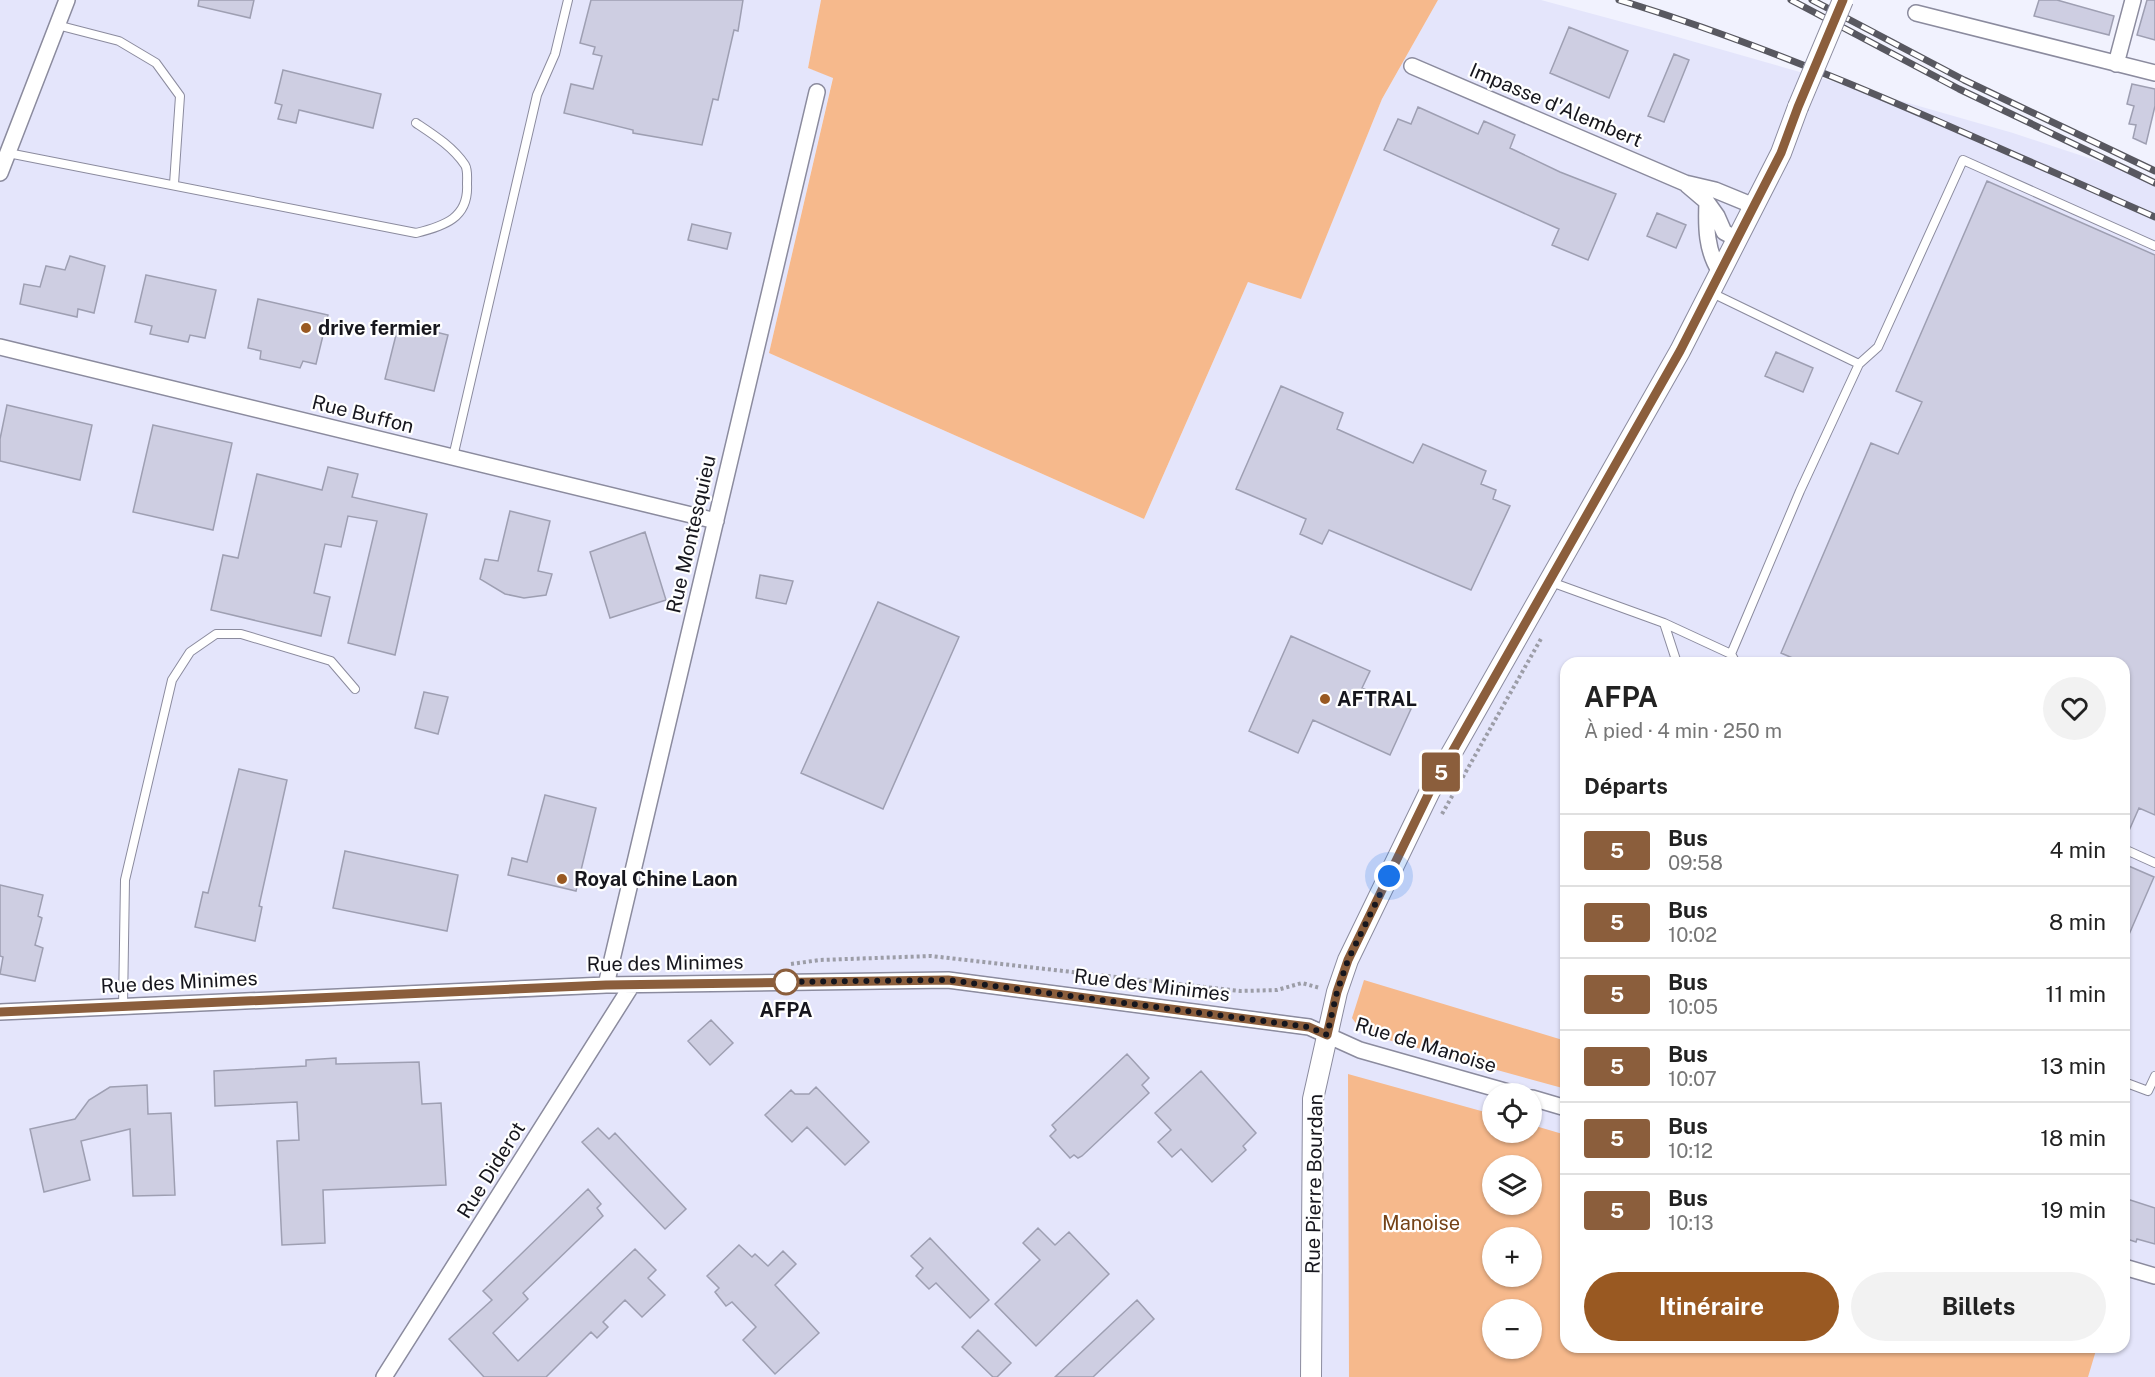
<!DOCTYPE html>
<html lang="fr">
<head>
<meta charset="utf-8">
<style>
  :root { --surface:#fff; --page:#f2f2f2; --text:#222; --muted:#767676; --line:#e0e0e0; --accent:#995922 }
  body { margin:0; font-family:"Public Sans",sans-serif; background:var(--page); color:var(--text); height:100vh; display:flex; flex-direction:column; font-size:22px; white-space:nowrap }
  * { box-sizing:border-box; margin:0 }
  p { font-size:20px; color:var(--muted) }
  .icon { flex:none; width:33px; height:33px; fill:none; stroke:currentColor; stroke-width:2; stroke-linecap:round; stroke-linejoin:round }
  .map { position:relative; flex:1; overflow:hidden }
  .panel { position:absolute; left:1560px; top:657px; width:570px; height:696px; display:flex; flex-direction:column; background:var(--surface); border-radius:18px; box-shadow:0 2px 4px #0004 }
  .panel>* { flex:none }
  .badge { padding:0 12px; border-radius:4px; font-size:21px; line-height:39px }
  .fabs { position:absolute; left:1482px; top:1083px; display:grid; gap:12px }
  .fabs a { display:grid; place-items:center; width:60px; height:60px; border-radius:50%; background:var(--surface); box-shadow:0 2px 4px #0004; font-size:30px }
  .you { position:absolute; width:30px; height:30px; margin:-15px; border:4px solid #fff; border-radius:50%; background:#1a73e8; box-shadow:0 0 0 9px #1a73e833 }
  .map>.badge { position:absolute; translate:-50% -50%; box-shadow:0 0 0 3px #fff }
  h2 { padding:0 24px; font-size:22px; line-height:54px }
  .round { display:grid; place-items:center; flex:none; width:63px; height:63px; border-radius:32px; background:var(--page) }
  .overview { display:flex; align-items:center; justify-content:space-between; height:102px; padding:0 24px }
  h1 { font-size:28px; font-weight:700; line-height:45px }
  .button { display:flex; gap:12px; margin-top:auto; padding:12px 24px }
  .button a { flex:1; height:69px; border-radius:36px; background:var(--accent); color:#fff; font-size:24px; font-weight:700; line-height:69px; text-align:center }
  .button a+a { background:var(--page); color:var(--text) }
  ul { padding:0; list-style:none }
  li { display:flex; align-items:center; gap:18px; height:72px; padding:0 24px; border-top:2px solid var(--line) }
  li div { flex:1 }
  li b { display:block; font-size:22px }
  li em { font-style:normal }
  li .badge { min-width:66px; font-weight:700; text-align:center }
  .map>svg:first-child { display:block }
  .built { fill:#e4e5fb; fill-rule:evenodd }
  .green { fill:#f6b98c; fill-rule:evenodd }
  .building { fill:#cecee2; stroke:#9e9fb2; stroke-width:1.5 }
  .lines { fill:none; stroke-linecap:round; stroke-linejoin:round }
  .service-casing { stroke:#8b8b9e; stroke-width:10 }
  .minor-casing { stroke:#8b8b9e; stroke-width:18 }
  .tertiary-casing { stroke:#8b8b9e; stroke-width:22 }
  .path { stroke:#9c9da7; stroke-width:4; stroke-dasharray:3 3; stroke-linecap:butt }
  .service { stroke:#fff; stroke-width:8 }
  .minor { stroke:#fff; stroke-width:15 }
  .tertiary { stroke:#fff; stroke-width:20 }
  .rail-casing { stroke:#585860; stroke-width:7 }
  .rail { stroke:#fff; stroke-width:4.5; stroke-dasharray:14; stroke-linecap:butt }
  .tertiary-bridge-casing { stroke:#8b8b9e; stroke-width:22; stroke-linecap:butt }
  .tertiary-bridge { stroke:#fff; stroke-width:20 }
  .line-casing { stroke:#fff; stroke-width:14 }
  .line { stroke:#8b5e3c; stroke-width:9 }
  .walk { stroke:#16161d; stroke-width:6; stroke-dasharray:0 10.8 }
  .poi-dot { fill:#995922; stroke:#fff; stroke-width:2 }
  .stop-dot { fill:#fff; stroke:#8b5e3c; stroke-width:3 }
  .labels { text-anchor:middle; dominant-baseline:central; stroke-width:4.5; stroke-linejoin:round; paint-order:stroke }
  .street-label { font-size:20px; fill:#16161d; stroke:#fff }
  .poi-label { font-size:20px; font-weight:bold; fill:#16161d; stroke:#fff; text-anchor:start }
  .stop-label { font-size:20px; font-weight:bold; fill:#16161d; stroke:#fff }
  .park-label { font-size:20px; fill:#744217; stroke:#fff }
</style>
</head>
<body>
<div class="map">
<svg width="2155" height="1377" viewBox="0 0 2155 1377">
  <rect width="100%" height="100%" fill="#f1f2fe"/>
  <path class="built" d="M0 0H821L808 68 833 77 769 353 1144 519 1248 282 1301 298 1382 99 1438 0H1541L1667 34 2013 133 2155 180V1377H0ZM1566 663H2124V1347H1566ZM1492 1094H1532V1132H1492ZM1492 1166H1532V1204H1492ZM1492 1238H1532V1276H1492ZM1492 1310H1532V1348H1492Z"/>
  <path class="green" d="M821 0H1438L1382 99 1301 299 1248 282 1144 519 769 353 833 78 808 68Z
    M1364 980 1566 1041V1089L1363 1033 1352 1018Z
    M1348 1074 1492 1114V1132H1532V1125L1566 1135V1347H2097L2088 1377H1349ZM1492 1166H1532V1204H1492ZM1492 1238H1532V1276H1492ZM1492 1310H1532V1348H1492Z"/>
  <path class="building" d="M199 0H254L250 18 198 6Z
    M591 0H743L738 31 734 30 718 100 713 99 702 145 633 133V130L564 113 571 84 593 89 602 56 593 54 595 47 580 43Z
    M2039 0H2057L2114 16 2109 35 2034 16Z
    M2147 0H2155V40L2137 35Z
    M1569 27 1628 51 1609 98 1550 73Z
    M1674 54 1689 60 1664 122 1648 116Z
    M283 70 381 94 373 128 299 110 296 123 278 119 282 105 275 103Z
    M2132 84 2155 89V106L2146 144 2133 138 2136 125 2129 124 2134 106 2127 104Z
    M1418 107 1478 134 1484 121 1515 135 1510 148 1560 172 1616 194 1588 260 1552 245 1559 229 1384 150 1398 119 1411 124Z
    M1987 181 2155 255V815L2139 808 2124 842V663H1804L1781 653 1871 443 1898 454 1922 402 1896 391Z
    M1657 213 1686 225 1676 248 1647 236Z
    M692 224 731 233 727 249 688 240Z
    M70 256 105 266 94 313 78 309 77 317 20 304 24 284 40 287 46 266 65 270Z
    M146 275 216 290 205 338 190 335 188 342 150 334 152 326 135 322Z
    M258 299 328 315 316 364 303 361 300 368 260 359 261 351 248 348Z
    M399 323 448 335 434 391 385 379Z
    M1776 352 1813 368 1803 392 1765 376Z
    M1281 386 1343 413 1337 429 1413 463 1423 444 1486 471 1481 484 1496 490 1493 499 1510 506 1471 590 1329 530 1322 544 1300 534 1306 519 1236 489Z
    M7 405 92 425 80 480 0 461V439Z
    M153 425 232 443 213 530 133 512Z
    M328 467 358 474 352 497 427 514 395 655 348 643 377 521 348 516 341 547 325 544 314 593 330 597 321 636 211 610 223 555 238 558 257 474 322 490Z
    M510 511 550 521 538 571 552 574 546 595 524 598 505 594 480 579 485 559 498 561Z
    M645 532 666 600 610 618 590 552Z
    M760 575 793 581 786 604 756 598Z
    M878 602 959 637 883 809 801 773Z
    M1291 636 1370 671 1362 688 1411 709 1390 755 1313 720 1298 753 1249 731Z
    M424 692 448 697 438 734 415 728Z
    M239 769 287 780 259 906 262 907 255 941 195 927 203 892 208 893Z
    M545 795 596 808 576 891 508 875 512 858 527 862Z
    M345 851 458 875 447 931 333 908Z
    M2124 864 2154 877 2124 946Z
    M0 885 43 895 38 916 42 918 35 945 43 948 35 981 0 974 3 957 0 956Z
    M711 1020 733 1043 710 1065 688 1041Z
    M1127 1054 1149 1078 1142 1085 1149 1093 1082 1156 1078 1158 1074 1155 1070 1158 1050 1136 1056 1130 1052 1125Z
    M336 1058V1064L419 1062 422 1104 441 1103 446 1185 323 1190 325 1243 282 1245 277 1141 299 1140 297 1102 215 1106 214 1071 306 1066V1060Z
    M1201 1071 1256 1133 1243 1146 1246 1150 1212 1182 1181 1149 1172 1157 1158 1142 1171 1130 1155 1113Z
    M147 1085 148 1114 171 1113 175 1195 133 1196 130 1129 81 1141 90 1180 44 1192 30 1129 75 1119 89 1100 110 1087Z
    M816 1087 869 1142 845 1165 807 1127 792 1142 765 1115 791 1090 795 1094H809Z
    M598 1128 609 1139 615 1133 686 1209 665 1229 582 1142Z
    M588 1189 601 1204 597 1208 603 1216 523 1293 528 1299 493 1333 518 1361 635 1249 656 1270 648 1278 665 1295 642 1317 625 1300 603 1322 608 1327 597 1338 591 1332 546 1377H484L449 1339 492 1300 483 1291Z
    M2124 1198 2155 1208V1244L2137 1239 2136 1242 2124 1238Z
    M1038 1228 1055 1245 1069 1232 1109 1274 1036 1346 995 1304 1040 1260 1023 1243Z
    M930 1238 989 1300 970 1318 936 1283 929 1289 916 1276 923 1268 911 1256Z
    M739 1245 752 1257 755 1254 768 1266 783 1251 796 1264 775 1285 819 1333 775 1374 743 1340 756 1327 732 1302 726 1306 715 1292 719 1288 707 1276Z
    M1137 1300 1154 1319 1093 1377H1055Z
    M978 1330 1011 1363 997 1377H993L962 1347Z"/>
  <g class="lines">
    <defs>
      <path id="service" d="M57 25 119 41 156 63 180 96 174 184
        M8 153 416 233C444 226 469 218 467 184 467 178 468 170 465 165 453 147 434 135 416 123
        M1712 293 1859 364
        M453 457 537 95 555 54 568 0
        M1551 582 1664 623 1731 654 1800 491 1859 364 1878 347 1963 160 2155 246
        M1664 623 1677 663
        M1731 654 1736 663
        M2124 849 2155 863
        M123 1006 125 880 172 680 190 652 216 634H241L331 661 355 689
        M2124 1082 2148 1091 2155 1076"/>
      <path id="minor" d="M1916 13 2155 73
        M2116 64 2133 0
        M1412 66 1685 183 1715 190 1754 206
        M0 173 67 0
        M1687 185 1707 202 1717 216 1724 232 1737 239
        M1707 202C1706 227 1706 250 1720 272
        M0 347 716 521
        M606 985 817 92
        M0 1012 606 985 948 980 1309 1027 1360 1050 1515 1094
        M1532 1098 1566 1108
        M2124 1267 2155 1276
        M384 1377 632 985"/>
      <path id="tertiary" d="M1311 1377 1313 1099 1337 992 1348 960 1430 791 1680 351 1781 153 1798 107"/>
    </defs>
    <use href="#service" class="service-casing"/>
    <use href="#minor" class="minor-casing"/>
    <use href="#tertiary" class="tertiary-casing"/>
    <path class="path" d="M1442 814 1542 637
      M791 964 820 960 931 956 1240 991 1277 990 1302 983 1320 988"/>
    <use href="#service" class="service"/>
    <use href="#minor" class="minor"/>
    <use href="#tertiary" class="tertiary"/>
    <defs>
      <path id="rail" d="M1619 0C1803 56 1979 140 2155 217
        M1791 0 1959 89 2155 183
        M1812 0 1964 80 2155 171"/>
    </defs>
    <use href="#rail" class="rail-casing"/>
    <use href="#rail" class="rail"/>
    <defs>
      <path id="tertiary-bridge" d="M1798 107 1843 0"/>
    </defs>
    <use href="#tertiary-bridge" class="tertiary-bridge-casing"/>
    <use href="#tertiary-bridge" class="tertiary-bridge"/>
  </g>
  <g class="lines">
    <defs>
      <path id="line" d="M0 1012 606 985 948 980 1309 1027 1327 1035 1337 992 1348 960 1430 791 1680 351 1781 153 1798 107 1843 0"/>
    </defs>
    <use href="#line" class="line-casing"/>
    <use href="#line" class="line"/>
    <path class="walk" d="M786 982H783L948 980 1309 1027 1327 1035 1337 992 1348 960 1389 876"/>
  </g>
  <g class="poi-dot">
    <circle cx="306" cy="328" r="6"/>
    <circle cx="1325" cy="699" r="6"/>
    <circle cx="562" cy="879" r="6"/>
  </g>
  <circle class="stop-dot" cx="786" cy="982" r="12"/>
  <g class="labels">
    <g class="street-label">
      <text transform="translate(1556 105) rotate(23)">Impasse d'Alembert</text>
      <text transform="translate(363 414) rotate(14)">Rue Buffon</text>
      <text transform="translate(691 534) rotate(-77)">Rue Montesquieu</text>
      <text transform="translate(665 963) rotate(-1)">Rue des Minimes</text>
      <text transform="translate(179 982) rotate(-3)">Rue des Minimes</text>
      <text transform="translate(1152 985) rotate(7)">Rue des Minimes</text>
      <text transform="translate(1426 1045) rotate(17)">Rue de Manoise</text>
      <text transform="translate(491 1170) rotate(-58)">Rue Diderot</text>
      <text transform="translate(1314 1184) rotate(-89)">Rue Pierre Bourdan</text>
    </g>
    <g class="poi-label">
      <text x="318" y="328">drive fermier</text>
      <text x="1337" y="699">AFTRAL</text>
      <text x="574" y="879">Royal Chine Laon</text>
    </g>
    <g class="stop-label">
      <text x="786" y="1010">AFPA</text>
    </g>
    <g class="park-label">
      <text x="1421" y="1223">Manoise</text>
    </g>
  </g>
</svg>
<div class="fabs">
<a><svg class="icon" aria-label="locate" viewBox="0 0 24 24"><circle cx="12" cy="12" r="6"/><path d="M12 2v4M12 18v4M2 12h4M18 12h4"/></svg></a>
<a><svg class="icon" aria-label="layers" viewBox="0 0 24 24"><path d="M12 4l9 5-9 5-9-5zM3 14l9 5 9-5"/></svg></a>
<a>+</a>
<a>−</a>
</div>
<div class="you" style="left:1389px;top:876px"></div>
<b class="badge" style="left:1441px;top:772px;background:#8b5e3c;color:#fff">5</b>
<section class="panel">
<div class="overview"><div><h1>AFPA</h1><p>À pied · 4 min · 250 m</p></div><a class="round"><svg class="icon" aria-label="heart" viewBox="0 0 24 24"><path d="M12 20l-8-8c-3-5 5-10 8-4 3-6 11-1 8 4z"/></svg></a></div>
<h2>Départs</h2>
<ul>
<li><span class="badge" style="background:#8b5e3c;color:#fff">5</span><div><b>Bus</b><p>09:58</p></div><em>4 min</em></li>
<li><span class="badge" style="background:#8b5e3c;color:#fff">5</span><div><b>Bus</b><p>10:02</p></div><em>8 min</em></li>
<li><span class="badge" style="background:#8b5e3c;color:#fff">5</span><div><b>Bus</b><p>10:05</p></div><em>11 min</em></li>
<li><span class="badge" style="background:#8b5e3c;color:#fff">5</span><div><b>Bus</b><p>10:07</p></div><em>13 min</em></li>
<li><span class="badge" style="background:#8b5e3c;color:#fff">5</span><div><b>Bus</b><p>10:12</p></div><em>18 min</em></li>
<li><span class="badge" style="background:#8b5e3c;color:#fff">5</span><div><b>Bus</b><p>10:13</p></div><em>19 min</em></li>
</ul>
<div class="button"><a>Itinéraire</a><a>Billets</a></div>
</section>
</div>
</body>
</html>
